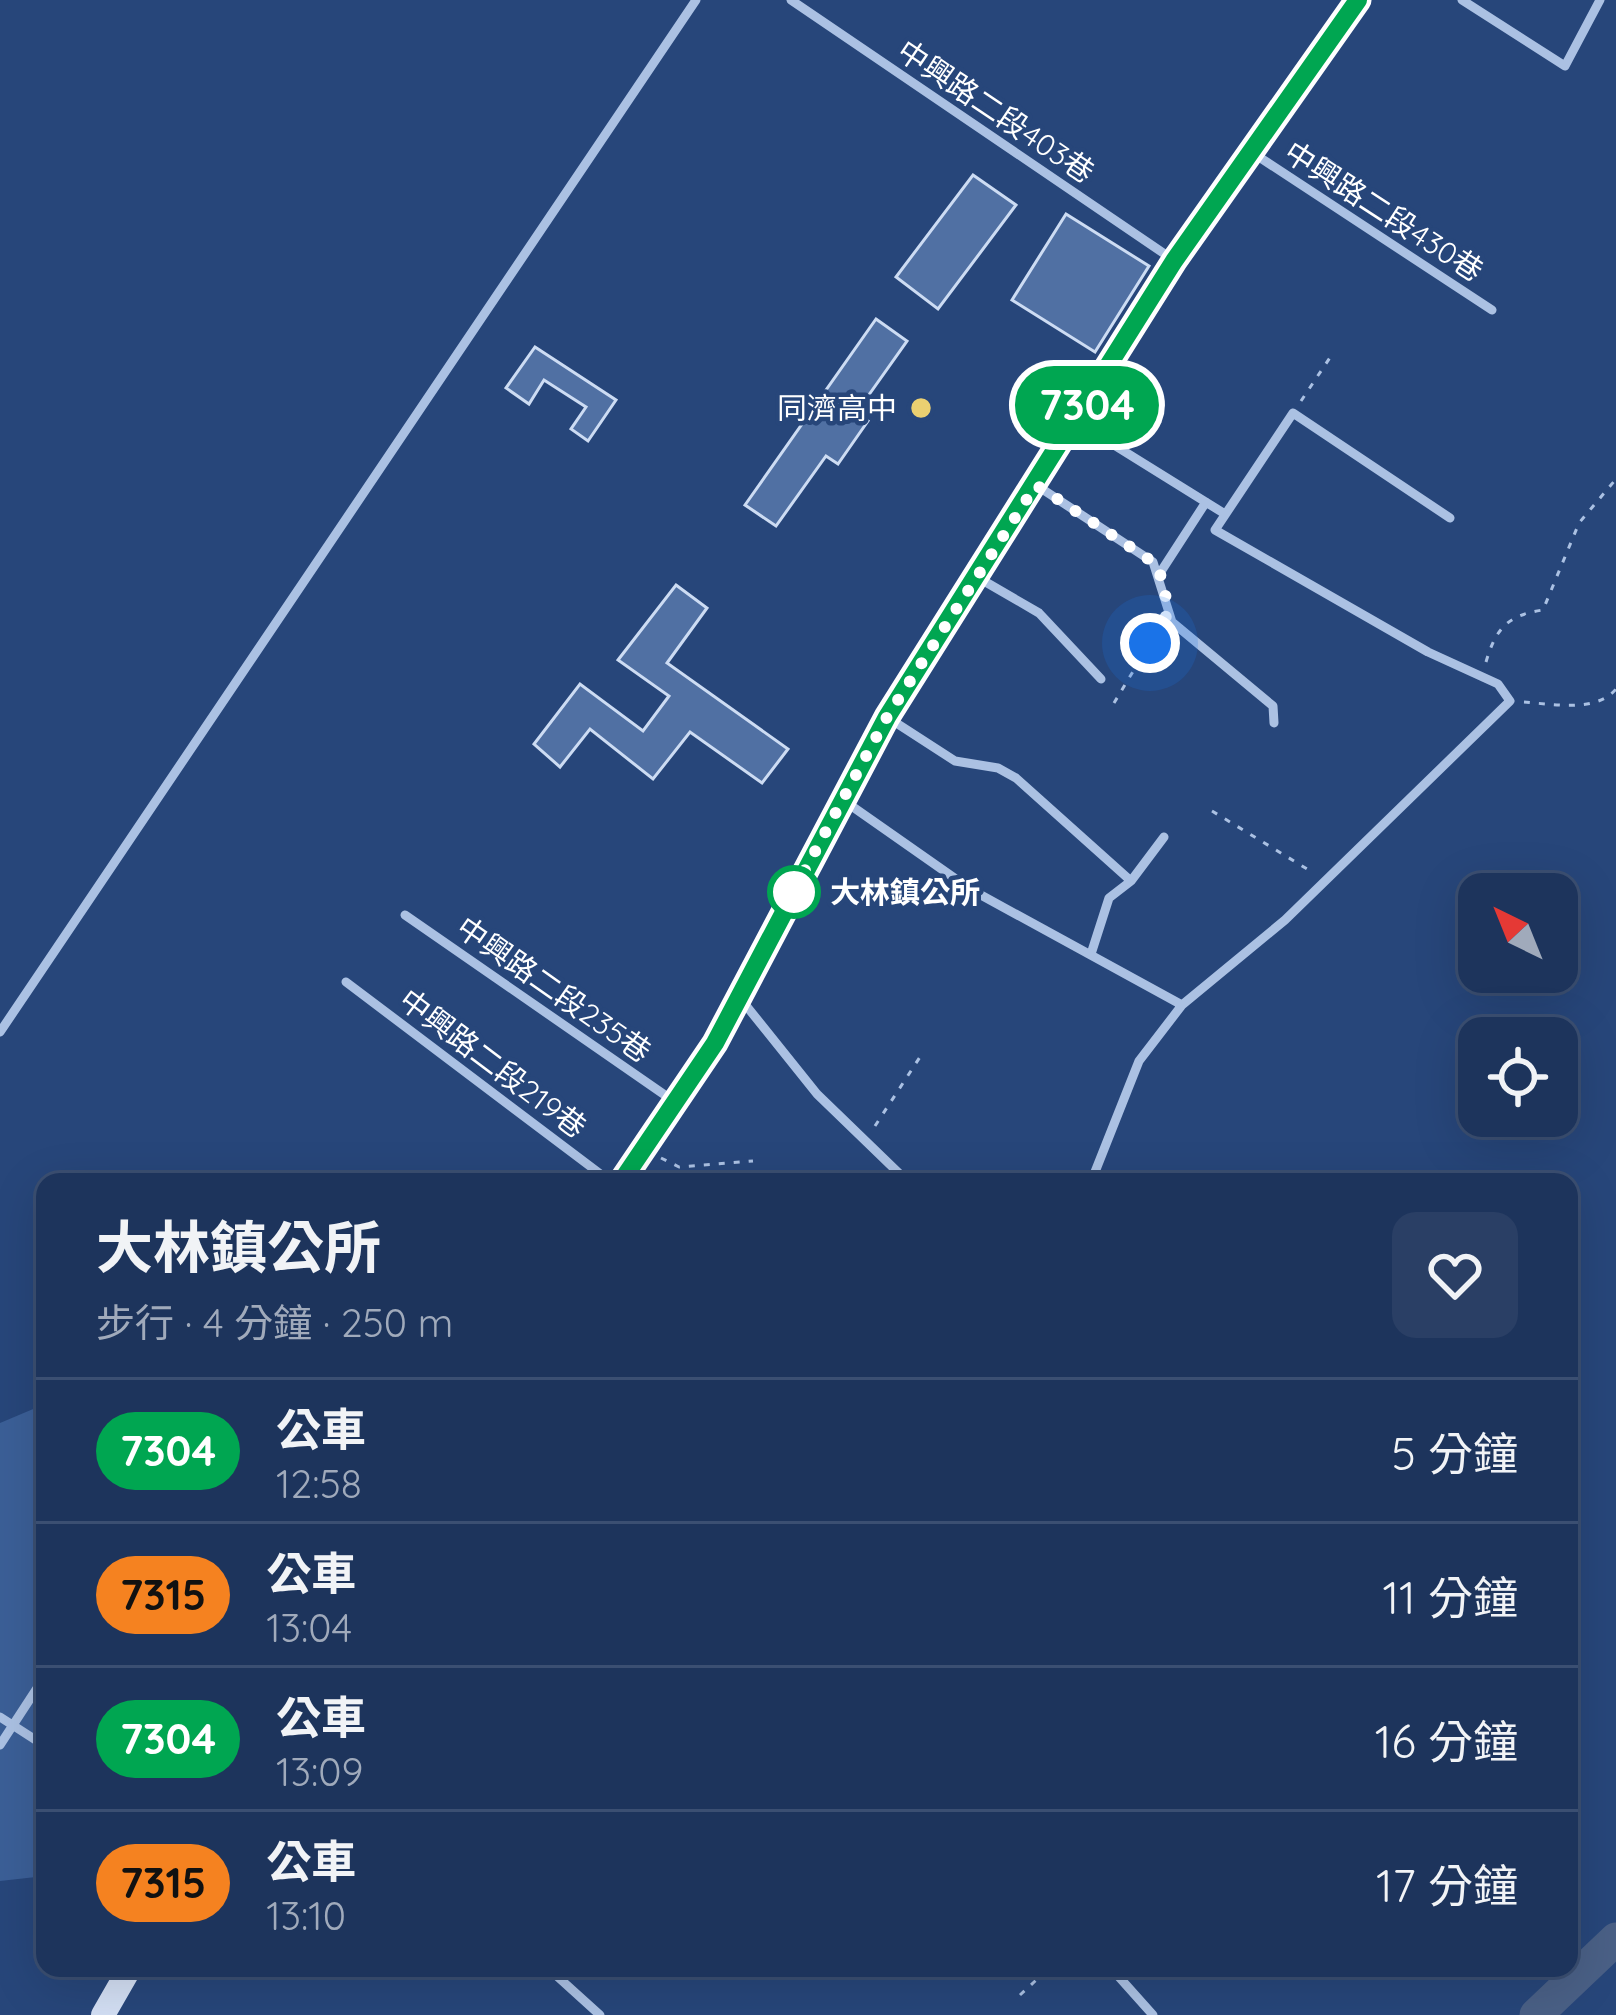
<!DOCTYPE html>
<html lang="zh-TW">
<head>
<meta charset="utf-8">
<style>
  :root { --surface:#1d345c; --page:#2a3f65; --text:#f1f3f6; --muted:#a0aabb; --line:#3b4f72 }
  body { margin:0; font-family:Quicksand,"Noto Sans TC",sans-serif; background:var(--page); color:var(--text); height:100vh; display:flex; flex-direction:column; font-size:45px; white-space:nowrap }
  * { box-sizing:border-box; margin:0 }
  p { font-size:39px; color:var(--muted) }
  .icon { flex:none; width:66px; height:66px; fill:none; stroke:currentColor; stroke-width:2; stroke-linecap:round; stroke-linejoin:round }
  .map { position:relative; flex:1; overflow:hidden }
  .panel { position:absolute; left:36px; top:1173px; width:1542px; height:804px; display:flex; flex-direction:column; background:var(--surface); border-radius:24px; box-shadow:0 12px 48px #0002,0 0 0 3px var(--line) }
  .panel>* { flex:none }
  .badge { padding:0 24px; border-radius:39px; font-size:42px; line-height:78px }
  .needle { width:78px; rotate:317deg }
  .tools { position:absolute; left:1458px; top:873px; display:grid; gap:24px }
  .tools a { display:grid; place-items:center; width:120px; height:120px; border-radius:24px; background:var(--surface); box-shadow:0 12px 48px #0002,0 0 0 3px var(--line); font-size:60px }
  .you { position:absolute; width:60px; height:60px; margin:-30px; border:9px solid #fff; border-radius:50%; background:#1a73e8; box-shadow:0 0 0 18px #1a73e833 }
  .map>.badge { position:absolute; translate:-50% -50%; box-shadow:0 0 0 6px #fff }
  .round { display:grid; place-items:center; flex:none; width:126px; height:126px; border-radius:24px; background:var(--page) }
  .overview { display:flex; align-items:center; justify-content:space-between; height:204px; padding:0 60px }
  h1 { font-size:57px; font-weight:700; line-height:90px }
  ul { padding:0; list-style:none }
  li { display:flex; align-items:center; gap:36px; height:144px; padding:0 60px; border-top:3px solid var(--line) }
  li div { flex:1 }
  li b { display:block; font-size:45px }
  li em { font-style:normal }
  li .badge { min-width:132px; font-weight:700; text-align:center }
  .map>svg:first-child { display:block }
  .green { fill:#3b5f97 }
  .lines { fill:none; stroke-linecap:round; stroke-linejoin:round }
  .river { stroke:#4a6086; stroke-width:33 }
  .building { fill:#5070a3; stroke:#cddcf3; stroke-width:3 }
  .path { stroke:#abc1e3; stroke-width:3; stroke-dasharray:6 9; stroke-linecap:butt }
  .service { stroke:#abc1e3; stroke-width:9 }
  .secondary { stroke:#d3dff4; stroke-width:24 }
  .line-casing { stroke:#fff; stroke-width:27 }
  .line { stroke:#00a651; stroke-width:18 }
  .walk { stroke:#fff; stroke-width:12; stroke-dasharray:0 21.6 }
  .poi-dot { fill:#ebd071; stroke:#27467a; stroke-width:4.5 }
  .stop-dot { fill:#fff; stroke:#00a651; stroke-width:6 }
  .labels { text-anchor:middle; dominant-baseline:central; stroke-width:9; stroke-linejoin:round; paint-order:stroke }
  .street-label { font-size:30px; fill:#fff; stroke:#27467a }
  .poi-label { font-size:30px; fill:#fff; stroke:#27467a; text-anchor:end }
  .stop-label { font-size:30px; font-weight:bold; fill:#fff; stroke:#27467a; text-anchor:start }
</style>
</head>
<body>
<div class="map">
<svg width="1616" height="2015" viewBox="0 0 1616 2015">
  <rect width="100%" height="100%" fill="#27467a"/>
  <path class="green" d="M45 1404V1876L0 1881V1423Z"/>
  <g class="lines">
    <path class="river" d="M1536 2015 1616 1939"/>
  </g>
  <path class="building" d="M973 175 1016 205 938 309 896 277Z
    M1066 214 1149 266 1095 352 1012 300Z
    M876 319 907 341 856 413 868 421 838 464 826 456 776 526 745 505Z
    M535 347 616 400 588 441 571 429 586 407 544 380 529 404 506 388Z
    M676 585 707 608 667 663 788 749 762 783 690 732 653 779 590 729 560 767 534 744 580 684 643 731 669 696 618 660Z"/>
  <g class="lines">
    <path class="path" d="M1301 401 1333 353
      M1486 662C1496 628 1508 615 1543 610L1579 523 1616 479
      M1524 702C1552 704 1596 713 1616 689
      M1114 703 1158 630
      M1212 811 1312 872
      M875 1126 920 1057
      M661 1158 679 1167 753 1161
      M1020 1995 1046 1971 1071 1968"/>
    <path class="service" d="M791 0 1175 261
      M1462 0 1565 66 1600 0
      M1256 155 1492 310
      M1077 422 1225 514
      M1036 485 1153 562 1172 622 1273 706 1274 723
      M1160 573 1206 502
      M977 577 1039 613 1101 679
      M887 717 955 761 998 768 1016 778 1131 881 1164 837
      M843 800 970 889 1182 1005
      M405 915 672 1100
      M1091 954 1109 898 1131 881
      M346 982 611 1182
      M740 998 817 1094 908 1182
      M0 1032 696 0
      M1091 1182 1139 1061 1182 1005 1285 920 1510 701 1498 684 1428 652 1215 530 1293 413 1450 518
      M0 1717 45 1746
      M0 1745 45 1676
      M548 1968 600 2015
      M1111 1968 1153 2015"/>
    <path class="secondary" d="M621 1182 715 1043 887 717 1175 261 1358 0
      M103 2015 130 1968"/>
  </g>
  <g class="lines">
    <defs>
      <path id="line" d="M621 1182 715 1043 887 717 1174 261 1358 0"/>
    </defs>
    <use href="#line" class="line-casing"/>
    <use href="#line" class="line"/>
    <path class="walk" d="M794 892 789 900 887 717 1036 485 1153 562 1163 580 1168 613 1150 643"/>
  </g>
  <circle class="poi-dot" cx="921" cy="408" r="12"/>
  <circle class="stop-dot" cx="794" cy="892" r="24"/>
  <g class="labels">
    <g class="street-label">
      <text transform="translate(996 111) rotate(34)">中興路二段403巷</text>
      <text transform="translate(1384 211) rotate(33)">中興路二段430巷</text>
      <text transform="translate(554 989) rotate(35)">中興路二段235巷</text>
      <text transform="translate(493 1063) rotate(37)">中興路二段219巷</text>
    </g>
    <g class="poi-label">
      <text x="897" y="408">同濟高中</text>
    </g>
    <g class="stop-label">
      <text x="830" y="892">大林鎮公所</text>
    </g>
  </g>
</svg>
<div class="tools">
<a><svg class="needle" viewBox="-14 -14 28 28"><path d="M0-13l5 13h-10z" fill="#e53935"/><path d="M0 13l5-13h-10z" fill="#a0aabb"/></svg></a>
<a><svg class="icon" aria-label="locate" viewBox="0 0 24 24"><circle cx="12" cy="12" r="6"/><path d="M12 2v4M12 18v4M2 12h4M18 12h4"/></svg></a>
</div>
<div class="you" style="left:1150px;top:643px"></div>
<b class="badge" style="left:1087px;top:405px;background:#00a651;color:#fff">7304</b>
<section class="panel">
<div class="overview"><div><h1>大林鎮公所</h1><p>步行 · 4 分鐘 · 250 m</p></div><a class="round"><svg class="icon" aria-label="heart" viewBox="0 0 24 24"><path d="M12 20l-8-8c-3-5 5-10 8-4 3-6 11-1 8 4z"/></svg></a></div>
<ul>
<li><span class="badge" style="background:#00a651;color:#fff">7304</span><div><b>公車</b><p>12:58</p></div><em>5 分鐘</em></li>
<li><span class="badge" style="background:#f58220;color:#111">7315</span><div><b>公車</b><p>13:04</p></div><em>11 分鐘</em></li>
<li><span class="badge" style="background:#00a651;color:#fff">7304</span><div><b>公車</b><p>13:09</p></div><em>16 分鐘</em></li>
<li><span class="badge" style="background:#f58220;color:#111">7315</span><div><b>公車</b><p>13:10</p></div><em>17 分鐘</em></li>
</ul>
</section>
</div>
</body>
</html>
